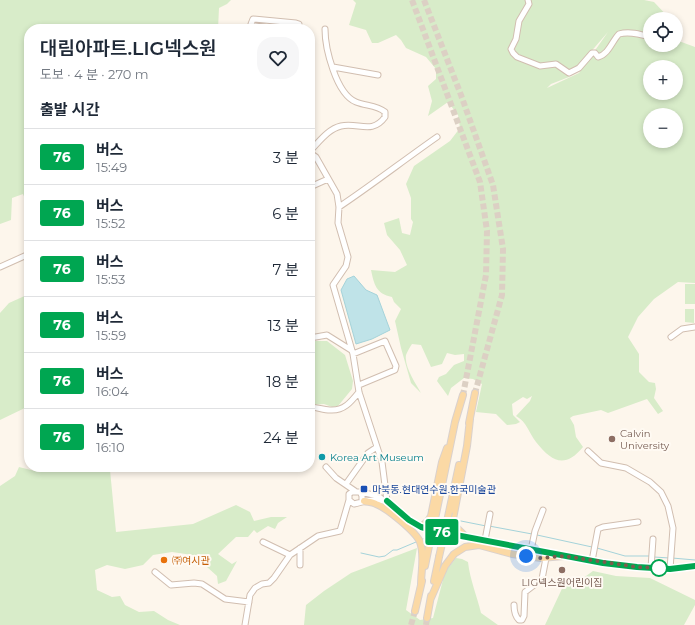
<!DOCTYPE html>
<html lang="ko">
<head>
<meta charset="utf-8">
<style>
  :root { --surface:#fff; --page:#f6f6f7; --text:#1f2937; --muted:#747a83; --line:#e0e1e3 }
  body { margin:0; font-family:Montserrat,"Noto Sans KR",sans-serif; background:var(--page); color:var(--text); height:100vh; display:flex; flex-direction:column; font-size:15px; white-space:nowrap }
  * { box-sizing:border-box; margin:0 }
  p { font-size:13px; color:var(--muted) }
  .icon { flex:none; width:22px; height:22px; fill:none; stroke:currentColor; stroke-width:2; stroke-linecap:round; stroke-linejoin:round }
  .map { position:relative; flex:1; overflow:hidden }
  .drawer { position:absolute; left:24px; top:24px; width:291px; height:448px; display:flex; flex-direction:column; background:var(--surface); border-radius:16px; box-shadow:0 2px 6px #0003 }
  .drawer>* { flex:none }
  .badge { padding:0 8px; border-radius:3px; font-size:14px; line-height:26px }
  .buttons { position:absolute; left:643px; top:12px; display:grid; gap:8px }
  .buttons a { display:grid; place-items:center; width:40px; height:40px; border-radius:50%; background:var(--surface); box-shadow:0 2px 6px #0003; font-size:20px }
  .you { position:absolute; width:20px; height:20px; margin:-10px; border:3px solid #fff; border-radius:50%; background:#1a73e8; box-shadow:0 0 0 6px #1a73e833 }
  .map>.badge { position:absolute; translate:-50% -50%; box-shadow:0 0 0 2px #fff }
  h2 { padding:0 16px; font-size:15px; line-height:36px }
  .round { display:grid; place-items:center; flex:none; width:42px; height:42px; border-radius:16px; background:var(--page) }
  .head { display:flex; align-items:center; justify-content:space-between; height:68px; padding:0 16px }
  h1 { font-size:19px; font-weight:600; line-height:30px }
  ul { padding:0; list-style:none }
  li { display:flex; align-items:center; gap:12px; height:56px; padding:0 16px; border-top:1px solid var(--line) }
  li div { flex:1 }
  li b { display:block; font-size:15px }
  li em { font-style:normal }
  li .badge { min-width:44px; font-weight:700; text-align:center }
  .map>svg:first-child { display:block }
  .green { fill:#d8ecc9; fill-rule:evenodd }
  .water { fill:#bfe3e8; stroke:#a5d3da }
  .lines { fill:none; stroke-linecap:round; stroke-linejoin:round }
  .stream { stroke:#a5d3da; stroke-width:1 }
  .major-tunnel { stroke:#dcd0c4; stroke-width:6; stroke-dasharray:6 3; stroke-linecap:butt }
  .minor-casing { stroke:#d1beb0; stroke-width:7 }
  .major-casing { stroke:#dad1cd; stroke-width:8 }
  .minor { stroke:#fff; stroke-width:5 }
  .major { stroke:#fbd9a5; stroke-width:6 }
  .major-bridge-casing { stroke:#dad1cd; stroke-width:8; stroke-linecap:butt }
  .major-bridge { stroke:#fbd9a5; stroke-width:6 }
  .line-casing { stroke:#fff; stroke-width:9 }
  .line { stroke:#00a651; stroke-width:6 }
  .walk { stroke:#7a5c4d; stroke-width:4; stroke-dasharray:0 7.2 }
  .education-dot { fill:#8d6e63; stroke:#fffaf3; stroke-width:1.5 }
  .culture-dot { fill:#0f9aa8; stroke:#fffaf3; stroke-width:1.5 }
  .transit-dot { fill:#1a4fb4; stroke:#fffaf3; stroke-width:1.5 }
  .food-dot { fill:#e8710a; stroke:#fffaf3; stroke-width:1.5 }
  .stop-dot { fill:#fff; stroke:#00a651; stroke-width:2 }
  .labels { text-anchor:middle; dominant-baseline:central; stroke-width:4; stroke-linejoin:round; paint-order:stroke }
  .education-label { font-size:10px; fill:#785e54; stroke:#fffaf3; text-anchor:start }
  .culture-label { font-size:10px; fill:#0d838f; stroke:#fffaf3; text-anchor:start }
  .transit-label { font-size:10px; fill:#164399; stroke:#fffaf3; text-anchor:start }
  .food-label { font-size:10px; fill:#c56008; stroke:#fffaf3; text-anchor:start }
</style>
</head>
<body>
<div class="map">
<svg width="695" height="625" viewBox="0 0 695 625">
  <rect width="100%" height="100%" fill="#fdf6ec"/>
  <path class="green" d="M0 0H231L227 4 219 8 218 29H29V209L23 194 12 198 11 220 0 224Z
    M353 0H644L654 2 670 19H650V45H676V40L695 47V283L678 282 654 299 638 317 628 337 639 354V372L649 382 655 383 656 389 654 398 663 411 658 414 647 399 608 413 601 410 573 416 570 418 574 425 576 437 583 447C565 469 552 462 536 442 529 433 527 422 516 416L530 401 532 396 527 399 523 397 512 404 513 415 520 422 516 424 507 425 496 414 476 412 482 384 473 379 464 378 451 388 448 396 437 381 439 377 446 374 454 365 464 361V354L455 355 447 353 442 364 431 367 421 345 412 344C410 347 407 352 406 355 404 367 416 384 421 393L411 383 401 348 395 321 401 309 394 302 392 297C376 294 374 284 371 270L395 272 407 265 400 250 387 235 384 223 399 218 402 233 410 235 413 222 411 219V198L406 184 414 166 450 141 460 128 458 115 448 102 428 116 432 101 428 86 436 79V69L426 57 406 48 401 40 396 35 378 43H372L366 30 349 25 356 3ZM608 32 579 73 547 88 551 84 569 77ZM650 67H676V93H650ZM650 115H676V141H650Z
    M685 284H695V304H685Z
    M29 294V406L0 420V313L9 303Z
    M685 309H694V323L685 322Z
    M310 341H327L345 355 353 381 352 389 338 406 332 407 324 404 310 405Z
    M19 467 39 472 64 469 67 467H94L98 469 110 470 116 532 193 524 236 505 250 512 254 521 271 517H287L278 523 275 529 268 526 257 533 254 530 248 537H236L218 554 232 564 237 561 226 581 218 584 217 576 207 567 199 556 172 552 153 555 143 565 125 569 107 565 95 570 97 590 112 597 120 596 125 605 139 612 154 611 168 620 180 625H0V486L15 476Z
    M417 548 406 610 420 620 433 618 445 572 456 558 462 559 468 562C470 580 477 596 481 613L498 625H304L306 605 324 591 351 573Z
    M593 571 616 576 650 578 695 600V605L684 625H545L567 578 579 581Z"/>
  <path class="water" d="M354 276 366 290 377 295 390 330 372 339 356 344 341 290 347 279Z"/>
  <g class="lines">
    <path class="stream" d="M461 521 486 526
      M489 526 532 534
      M537 535 592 547
      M421 540 429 536
      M597 548 625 556H649
      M361 553 379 557 385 556 393 550H397L416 542
      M654 557 669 558
      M672 558 695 560"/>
    <path class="major-tunnel" d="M412 0 480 182 487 231 486 275 463 395
      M424 0 461 95 493 185 503 249 502 295 475 393
      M411 625 415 611
      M426 625 427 618"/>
    <defs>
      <path id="minor" d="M528 0 529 4 519 21 516 39 511 49 513 53 517 57 535 64 540 66 556 64 569 73 579 68 592 53H595L598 57C609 54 612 41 619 34 629 31 640 34 650 37
        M252 29 251 24 253 19 296 23 299 24 298 29
        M252 29 255 26 277 29
        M333 67 378 75
        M310 151C319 142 328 129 341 126 358 122 372 135 385 117V112C377 105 366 106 356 102 336 94 325 48 325 29
        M310 153 316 157 337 194 339 207 338 223 348 257 346 266 333 285 353 354 359 392 382 462 387 501
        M310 187 328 179
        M339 207C372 185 404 160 437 137
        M0 267 29 254
        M671 337 682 329 695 327
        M310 338 327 335 351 350
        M353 354 385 341 396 366 395 370 359 385
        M310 407C317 407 323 410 330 410 344 411 351 402 359 392
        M588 451 601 463 626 468 650 482 661 492 668 506 673 528 670 569
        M326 467 336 478 355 491
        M346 484 368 453 377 447
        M360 492 378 496 409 520 421 527 440 532 603 563 637 567 670 569 695 566
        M362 501V496L360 492H352L349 494V500L354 504C367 501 370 499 384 501
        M485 540 490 514
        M263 542 290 555
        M531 550 535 531 543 510
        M592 561 598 529 603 527 638 522
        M300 565V548
        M651 568 653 539
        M155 572 171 585 194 583 202 584 225 599 249 602
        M514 605C514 611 515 616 519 620H522L524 616 525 592 542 579 546 558
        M245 625 250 595 255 588 262 584 269 583 274 578 290 555 318 536 340 531 349 500"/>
      <path id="major" d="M469 423 475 393
        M364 501C368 502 373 502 376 504 387 508 416 532 420 542 425 555 421 571 421 585
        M449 512 459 465
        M435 519 455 422 463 395
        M421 527 428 521 431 516 442 462 447 448
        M450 533 453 521
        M465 536 457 528 453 519 467 446 470 419
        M425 566 429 546
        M434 581 439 557
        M431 598 445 566 454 554 465 547 479 545 512 554 541 558 564 556
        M415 611 422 581
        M427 618 431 596"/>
    </defs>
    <use href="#minor" class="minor-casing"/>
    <use href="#major" class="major-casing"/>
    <use href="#minor" class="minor"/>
    <use href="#major" class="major"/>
    <defs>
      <path id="major-bridge" d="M429 546 435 519
        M439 557 449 512"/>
    </defs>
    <use href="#major-bridge" class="major-bridge-casing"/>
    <use href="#major-bridge" class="major-bridge"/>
  </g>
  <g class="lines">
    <defs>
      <path id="line" d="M387 501 409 520 421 527 440 532 603 563 637 567 670 569 695 566"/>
    </defs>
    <use href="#line" class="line-casing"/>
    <use href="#line" class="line"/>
    <path class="walk" d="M526 556 541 558 564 556 637 567 661 568H659"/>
  </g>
  <g class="education-dot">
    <circle cx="612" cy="439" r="4"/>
    <circle cx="562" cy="570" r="4"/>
  </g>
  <circle class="culture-dot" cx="322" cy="457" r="4"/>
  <rect class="transit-dot" x="360" y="485" width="8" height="8" rx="2"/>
  <circle class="food-dot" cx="164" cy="560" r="4"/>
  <circle class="stop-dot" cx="659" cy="568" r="8"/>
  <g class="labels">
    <g class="education-label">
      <text x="620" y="433">Calvin<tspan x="620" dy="12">University</tspan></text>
      <text x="562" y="582" text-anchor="middle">LIG넥스원어린이집</text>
    </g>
    <g class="culture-label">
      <text x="330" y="457">Korea Art Museum</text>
    </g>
    <g class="transit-label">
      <text x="372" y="489">마북동.현대연수원.한국미술관</text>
    </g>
    <g class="food-label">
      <text x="172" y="560">㈜여시관</text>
    </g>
  </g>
</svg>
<div class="buttons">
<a><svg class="icon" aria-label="locate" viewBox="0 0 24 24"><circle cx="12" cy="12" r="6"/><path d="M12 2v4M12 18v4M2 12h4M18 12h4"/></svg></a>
<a>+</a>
<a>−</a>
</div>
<div class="you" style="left:526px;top:556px"></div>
<b class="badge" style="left:442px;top:532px;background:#00a651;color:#fff">76</b>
<section class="drawer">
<div class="head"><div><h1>대림아파트.LIG넥스원</h1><p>도보 · 4 분 · 270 m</p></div><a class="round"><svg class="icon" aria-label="heart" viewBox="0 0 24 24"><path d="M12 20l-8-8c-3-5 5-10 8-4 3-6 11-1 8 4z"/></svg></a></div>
<h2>출발 시간</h2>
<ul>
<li><span class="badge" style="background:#00a651;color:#fff">76</span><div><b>버스</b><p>15:49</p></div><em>3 분</em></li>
<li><span class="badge" style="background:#00a651;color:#fff">76</span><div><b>버스</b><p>15:52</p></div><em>6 분</em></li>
<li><span class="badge" style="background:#00a651;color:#fff">76</span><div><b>버스</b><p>15:53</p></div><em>7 분</em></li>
<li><span class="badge" style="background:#00a651;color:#fff">76</span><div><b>버스</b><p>15:59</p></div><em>13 분</em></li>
<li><span class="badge" style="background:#00a651;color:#fff">76</span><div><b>버스</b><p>16:04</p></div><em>18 분</em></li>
<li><span class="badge" style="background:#00a651;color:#fff">76</span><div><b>버스</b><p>16:10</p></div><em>24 분</em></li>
</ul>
</section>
</div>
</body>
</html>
